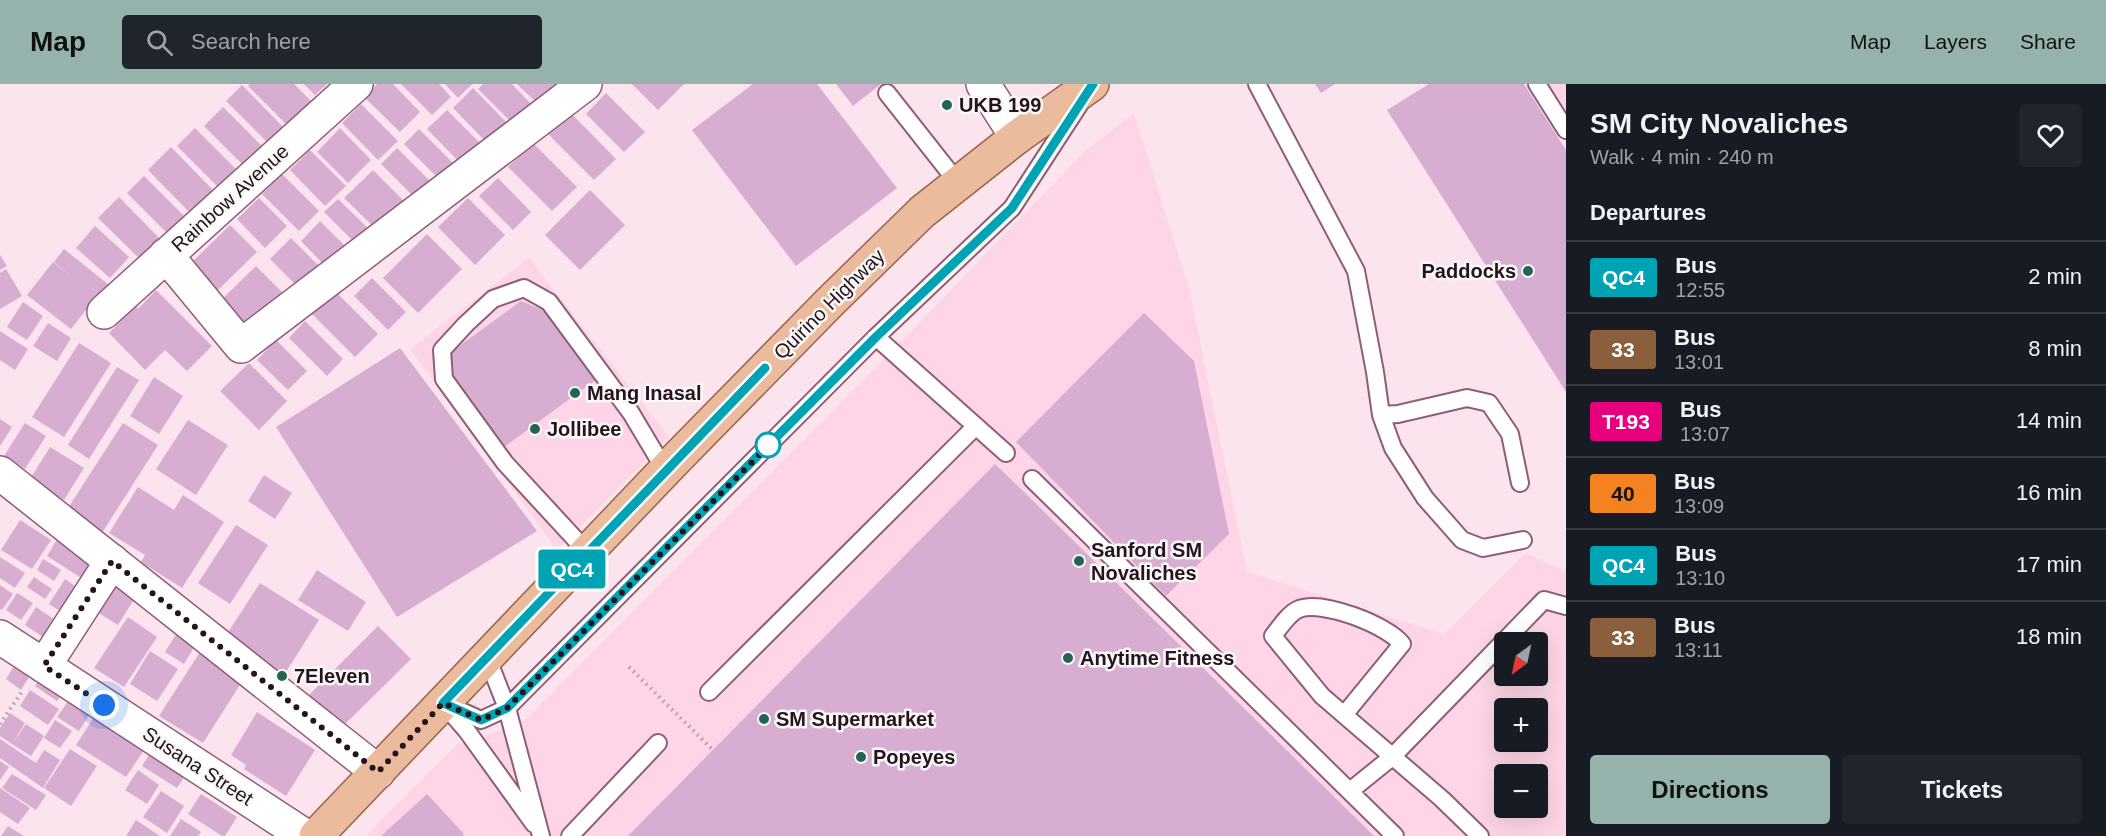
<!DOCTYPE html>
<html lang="en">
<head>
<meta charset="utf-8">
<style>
  :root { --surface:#171b24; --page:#20242c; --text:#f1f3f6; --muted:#9ea1a6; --line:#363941; --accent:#95b3ac }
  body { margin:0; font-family:Helvetica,sans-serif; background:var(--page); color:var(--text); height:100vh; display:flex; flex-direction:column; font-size:22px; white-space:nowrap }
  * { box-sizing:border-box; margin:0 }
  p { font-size:20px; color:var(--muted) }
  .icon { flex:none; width:33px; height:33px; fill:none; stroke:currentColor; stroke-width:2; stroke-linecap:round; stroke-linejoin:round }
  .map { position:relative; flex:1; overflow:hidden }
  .details { display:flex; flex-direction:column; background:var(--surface); width:540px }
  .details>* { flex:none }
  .badge { padding:0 12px; border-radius:4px; font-size:21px; line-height:39px }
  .needle { width:39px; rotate:213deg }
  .tools { position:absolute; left:1494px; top:548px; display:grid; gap:12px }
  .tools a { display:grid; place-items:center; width:54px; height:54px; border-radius:6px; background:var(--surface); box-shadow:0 6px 24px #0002; font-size:30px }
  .you { position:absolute; width:30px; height:30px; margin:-15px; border:4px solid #fff; border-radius:50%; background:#1a73e8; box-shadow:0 0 0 9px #1a73e833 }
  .map>.badge { position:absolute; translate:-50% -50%; box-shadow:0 0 0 3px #fff }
  h2 { padding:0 24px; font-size:22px; line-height:54px }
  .round { display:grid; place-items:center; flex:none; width:63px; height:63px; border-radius:6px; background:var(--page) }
  .summary { display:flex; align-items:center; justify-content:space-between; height:102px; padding:0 24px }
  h1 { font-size:28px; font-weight:700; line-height:45px }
  .button { display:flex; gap:12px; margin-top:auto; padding:12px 24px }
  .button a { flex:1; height:69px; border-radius:6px; background:var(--accent); color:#111; font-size:24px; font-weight:700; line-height:69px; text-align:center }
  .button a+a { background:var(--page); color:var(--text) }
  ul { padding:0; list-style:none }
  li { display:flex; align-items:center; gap:18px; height:72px; padding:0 24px; border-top:2px solid var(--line) }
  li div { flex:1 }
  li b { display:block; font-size:22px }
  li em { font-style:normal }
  li .badge { min-width:66px; font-weight:700; text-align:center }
  header { display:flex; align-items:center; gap:36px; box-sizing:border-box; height:84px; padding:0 30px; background:var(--accent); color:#111 }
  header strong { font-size:28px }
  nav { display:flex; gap:33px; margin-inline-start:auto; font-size:21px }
  .search { width:420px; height:54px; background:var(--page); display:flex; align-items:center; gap:15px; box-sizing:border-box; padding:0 21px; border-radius:6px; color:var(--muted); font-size:22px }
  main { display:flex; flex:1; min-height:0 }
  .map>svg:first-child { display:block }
  .built { fill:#fdd5e6; fill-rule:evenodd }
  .building { fill:#d8add2 }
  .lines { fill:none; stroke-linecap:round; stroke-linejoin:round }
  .service-casing { stroke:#8f5e74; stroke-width:20 }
  .minor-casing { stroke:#8f5e74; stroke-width:36 }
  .tertiary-casing { stroke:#8f5e74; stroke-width:36 }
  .primary-casing { stroke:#9d6247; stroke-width:36 }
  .path { stroke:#ae98a1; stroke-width:4; stroke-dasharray:1.5 4.5; stroke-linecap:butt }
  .service { stroke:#fff; stroke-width:16 }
  .minor { stroke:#fff; stroke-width:33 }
  .tertiary { stroke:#fff; stroke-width:33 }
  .primary { stroke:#ebbb9e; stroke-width:33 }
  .line-casing { stroke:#fff; stroke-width:14 }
  .line { stroke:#00a3b4; stroke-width:9 }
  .walk { stroke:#26131c; stroke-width:6; stroke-dasharray:0 10.8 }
  .poi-dot { fill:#246452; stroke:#f8f8f8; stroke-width:2 }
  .stop-dot { fill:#fff; stroke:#00a3b4; stroke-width:3 }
  .labels { text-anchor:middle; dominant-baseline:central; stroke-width:5; stroke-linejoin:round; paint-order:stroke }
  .poi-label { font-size:20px; font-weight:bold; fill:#26131c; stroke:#f8f8f8; text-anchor:start }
  .street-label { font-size:20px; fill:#26131c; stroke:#f8f8f8 }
</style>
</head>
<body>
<header>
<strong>Map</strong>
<div class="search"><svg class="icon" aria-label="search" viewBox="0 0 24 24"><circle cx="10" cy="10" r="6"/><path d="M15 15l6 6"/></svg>Search here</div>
<nav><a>Map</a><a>Layers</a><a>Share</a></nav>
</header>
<main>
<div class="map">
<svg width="1566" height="752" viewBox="0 0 1566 752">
  <rect width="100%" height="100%" fill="#fbe4ed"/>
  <path class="built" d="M1541 0H1566V42Z
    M1134 29 1189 204 1247 488 1444 550 1526 469 1566 488V752H366L457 660 521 640 892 267 1085 67ZM1504 558H1538V591H1504ZM1504 624H1538V657H1504ZM1504 690H1538V723H1504Z
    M529 174 669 353 557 466 410 265Z"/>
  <path class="building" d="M250 0H294L313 19 289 43 248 2Z
    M304 0H327L315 11Z
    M377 0H393L420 28 400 48 364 13Z
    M401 0H439L451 13 432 31Z
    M445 0H472L458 14Z
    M483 0H512L534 23 515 42 478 5Z
    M517 0H556L563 7 544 26Z
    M632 0H684L658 26Z
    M753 0H817L897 104 796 182 692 46Z
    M836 0H881L853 22Z
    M1315 0H1335L1321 9Z
    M1429 0H1524L1566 66V308L1387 26Z
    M242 1 284 44 269 60 226 17Z
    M473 4 511 43 491 63 453 24Z
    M606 9 645 48 624 68 586 30Z
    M361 20 398 57 378 76 342 39Z
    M223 23 264 64 245 83 204 42Z
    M447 26 486 65 466 85 427 45Z
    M568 26 616 75 594 96 546 48Z
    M195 44 238 87 220 105 177 62Z
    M340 44 371 76 348 99 317 68Z
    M419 45 459 85 444 100 404 60Z
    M533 59 577 103 552 127 508 83Z
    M171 63 217 110 194 133 148 86Z
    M397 64 430 97 414 113 381 80Z
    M310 66 346 102 325 122 290 86Z
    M373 86 408 121 380 149 344 114Z
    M282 90 319 127 299 147 262 110Z
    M144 92 190 138 173 155 127 109Z
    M498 94 531 128 513 146 479 112Z
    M590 106 625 141 580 186 545 151Z
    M119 113 163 158 143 178 98 134Z
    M259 114 287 142 265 164 237 135Z
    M468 114 505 151 475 181 438 143Z
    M338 115 374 150 360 164 324 128Z
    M320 137 349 166 329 186 301 157Z
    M230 141 257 168 215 209 188 182Z
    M95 142 129 173 110 194 76 164Z
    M427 150 462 185 418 229 383 194Z
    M291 154 321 184 300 205 270 175Z
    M64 165 109 201 99 214 97 212 71 245 27 211 53 178 73 194 54 178Z
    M0 171 7 182 0 186Z
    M256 182 283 209 242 249 215 222Z
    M6 185 22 212 0 225V189Z
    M372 194 406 228 388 246 354 212Z
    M156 206 212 262 187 287 165 266 145 286 109 249 136 222 138 225Z
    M334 206 378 250 355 273 311 229Z
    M521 217 550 229 598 294 503 364 449 290 447 271Z
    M23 218 43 232 27 256 7 243Z
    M1144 229 1194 277 1229 450 1166 512 1016 358Z
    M305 237 343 275 327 292 289 254Z
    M48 239 71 254 57 277 33 262Z
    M0 247 28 265 15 286 0 276Z
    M276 256 307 287 288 306 257 276Z
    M79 259 111 279 64 353 32 333Z
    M400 264 537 447 397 533 276 343Z
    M249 279 287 317 259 346 220 307Z
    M117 283 139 296 89 375 68 361Z
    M154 293 183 312 159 350 130 332Z
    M0 335 12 343 0 362Z
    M188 336 228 361 196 411 156 385Z
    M25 339 46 352 25 385 4 372Z
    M123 339 158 361 102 449 66 427Z
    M50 363 84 384 64 416 30 395Z
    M995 380 1022 406 1374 752H628Z
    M264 391 292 409 275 435 248 417Z
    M138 403 174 426 183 411 224 438 182 504 141 478 145 471 109 449Z
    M20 436 51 456 32 485 1 466Z
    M236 441 268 461 230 520 198 499Z
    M59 452 96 475 83 495 47 472Z
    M0 473 25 489 15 504 0 494Z
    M43 475 61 486 54 497 37 486Z
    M317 486 366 518 348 547 298 516Z
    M34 493 52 505 45 515 27 503Z
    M65 495 78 504 63 529 49 520Z
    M112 498 135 514 118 541 94 526Z
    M260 499 319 536 282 594 223 556Z
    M0 501 13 510 2 526 0 525Z
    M17 509 33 519 21 536 6 526Z
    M36 523 55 536 43 553 25 541Z
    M128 533 157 553 124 603 94 584Z
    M378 542 411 575 341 644 308 612Z
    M180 544 199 555 184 580 165 568Z
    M150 567 178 585 157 617 130 600Z
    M200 568 243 596 203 659 159 632Z
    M17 577 33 587 21 606 6 595Z
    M42 591 65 606 57 617 35 602Z
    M30 606 59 625 48 641 20 622Z
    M69 616 90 630 79 647 57 633Z
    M257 628 315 666 286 712 244 685 246 681 231 671Z
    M10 629 25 639 12 660 0 652V644Z
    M96 630 146 663 126 693 76 661Z
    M55 636 72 647 60 664 44 654Z
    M26 640 44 652 31 672 12 660Z
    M0 655 36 679 44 666 60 676 43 704 0 674Z
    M70 665 97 682 71 722 44 704Z
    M152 666 187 689 177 704 142 682Z
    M0 677 9 683 0 696Z
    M138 686 159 701 147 720 125 706Z
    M12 690 46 711 36 726 2 704Z
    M0 704 30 724 18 740 0 728Z
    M161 707 184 722 167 749 143 733Z
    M201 710 237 733 225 752H222L188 730Z
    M427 710 464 750 462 752H381Z
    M181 735 201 748 198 752H170Z
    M136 736 160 752H126Z
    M8 742 24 752H1Z"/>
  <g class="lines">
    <defs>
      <path id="service" d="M1257 0 1356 187 1375 288 1381 331 1393 364 1425 414 1462 456 1483 464 1523 456
        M1537 0 1566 46
        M887 9 958 99
        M876 253 1006 369
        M1381 331 1398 330 1467 314 1489 319 1510 350 1520 399
        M1032 395 1395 752
        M588 469 505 379 444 295 442 266 466 240 493 215 524 204 549 218 631 329 665 386
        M487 573 507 624 541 752
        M709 608 976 342
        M443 619 481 636 507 624 876 253 1012 124 1081 18
        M447 624 467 647 534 740
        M1344 631 1402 560C1387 541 1323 516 1299 525 1289 529 1280 543 1273 552L1322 612 1442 715 1480 752
        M1350 707 1392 673 1544 516 1566 522
        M570 752 658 659"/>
      <path id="minor" d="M983 0 1017 53
        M166 171 241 262 585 0
        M104 228 356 0
        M44 582 112 477"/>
      <path id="tertiary" d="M0 389 378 688
        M0 553 305 752"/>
      <path id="primary" d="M316 752 676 375 829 219 922 128 1017 53 1092 0"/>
    </defs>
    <use href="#service" class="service-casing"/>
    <use href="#minor" class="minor-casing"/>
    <use href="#tertiary" class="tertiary-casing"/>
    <use href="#primary" class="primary-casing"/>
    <path class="path" d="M629 583 713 666
      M0 640 23 606"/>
    <use href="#service" class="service"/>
    <use href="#minor" class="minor"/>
    <use href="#tertiary" class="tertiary"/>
    <use href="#primary" class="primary"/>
  </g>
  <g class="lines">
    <defs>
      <path id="line" d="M765 284 443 619 481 636 507 624 876 253 1012 124 1093 0"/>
    </defs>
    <use href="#line" class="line-casing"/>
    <use href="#line" class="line"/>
    <path class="walk" d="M104 621 44 582 112 477 378 688 443 619 481 636 507 624 773 357 768 361"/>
  </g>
  <g class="poi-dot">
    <circle cx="947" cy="21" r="6"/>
    <circle cx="1528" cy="187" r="6"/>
    <circle cx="575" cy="309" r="6"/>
    <circle cx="535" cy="345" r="6"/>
    <circle cx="1079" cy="477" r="6"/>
    <circle cx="1068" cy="574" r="6"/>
    <circle cx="282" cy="592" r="6"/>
    <circle cx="764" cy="635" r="6"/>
    <circle cx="861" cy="673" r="6"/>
  </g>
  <circle class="stop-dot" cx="768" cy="361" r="12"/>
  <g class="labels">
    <g class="poi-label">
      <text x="959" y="21">UKB 199</text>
      <text x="1516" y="187" text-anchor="end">Paddocks</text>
      <text x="587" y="309">Mang Inasal</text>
      <text x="547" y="345">Jollibee</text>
      <text x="1091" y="466">Sanford SM<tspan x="1091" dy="23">Novaliches</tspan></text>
      <text x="1080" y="574">Anytime Fitness</text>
      <text x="294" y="592">7Eleven</text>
      <text x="776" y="635">SM Supermarket</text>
      <text x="873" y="673">Popeyes</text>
    </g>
    <g class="street-label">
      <text transform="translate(230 114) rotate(-42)">Rainbow Avenue</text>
      <text transform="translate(829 220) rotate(-45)">Quirino Highway</text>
      <text transform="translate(198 682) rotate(33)">Susana Street</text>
    </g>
  </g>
</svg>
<div class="tools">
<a><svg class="needle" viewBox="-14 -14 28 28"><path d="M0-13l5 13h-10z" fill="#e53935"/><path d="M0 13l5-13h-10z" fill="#9ea1a6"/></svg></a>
<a>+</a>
<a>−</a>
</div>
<div class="you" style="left:104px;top:621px"></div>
<b class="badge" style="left:572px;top:485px;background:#00a3b4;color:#fff">QC4</b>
</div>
<section class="details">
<div class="summary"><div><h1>SM City Novaliches</h1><p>Walk · 4 min · 240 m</p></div><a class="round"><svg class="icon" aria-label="heart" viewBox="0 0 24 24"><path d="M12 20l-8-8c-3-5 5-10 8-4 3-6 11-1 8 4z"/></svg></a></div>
<h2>Departures</h2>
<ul>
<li><span class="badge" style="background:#00a3b4;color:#fff">QC4</span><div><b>Bus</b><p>12:55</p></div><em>2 min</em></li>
<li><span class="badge" style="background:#8b5e3c;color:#fff">33</span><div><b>Bus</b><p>13:01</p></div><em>8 min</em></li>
<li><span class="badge" style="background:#e6007e;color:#fff">T193</span><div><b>Bus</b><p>13:07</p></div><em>14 min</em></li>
<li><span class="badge" style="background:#f58220;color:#111">40</span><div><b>Bus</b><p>13:09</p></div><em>16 min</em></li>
<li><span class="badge" style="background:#00a3b4;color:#fff">QC4</span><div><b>Bus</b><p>13:10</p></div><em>17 min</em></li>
<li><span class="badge" style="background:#8b5e3c;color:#fff">33</span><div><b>Bus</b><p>13:11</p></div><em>18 min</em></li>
</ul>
<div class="button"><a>Directions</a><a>Tickets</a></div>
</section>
</main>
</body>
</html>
